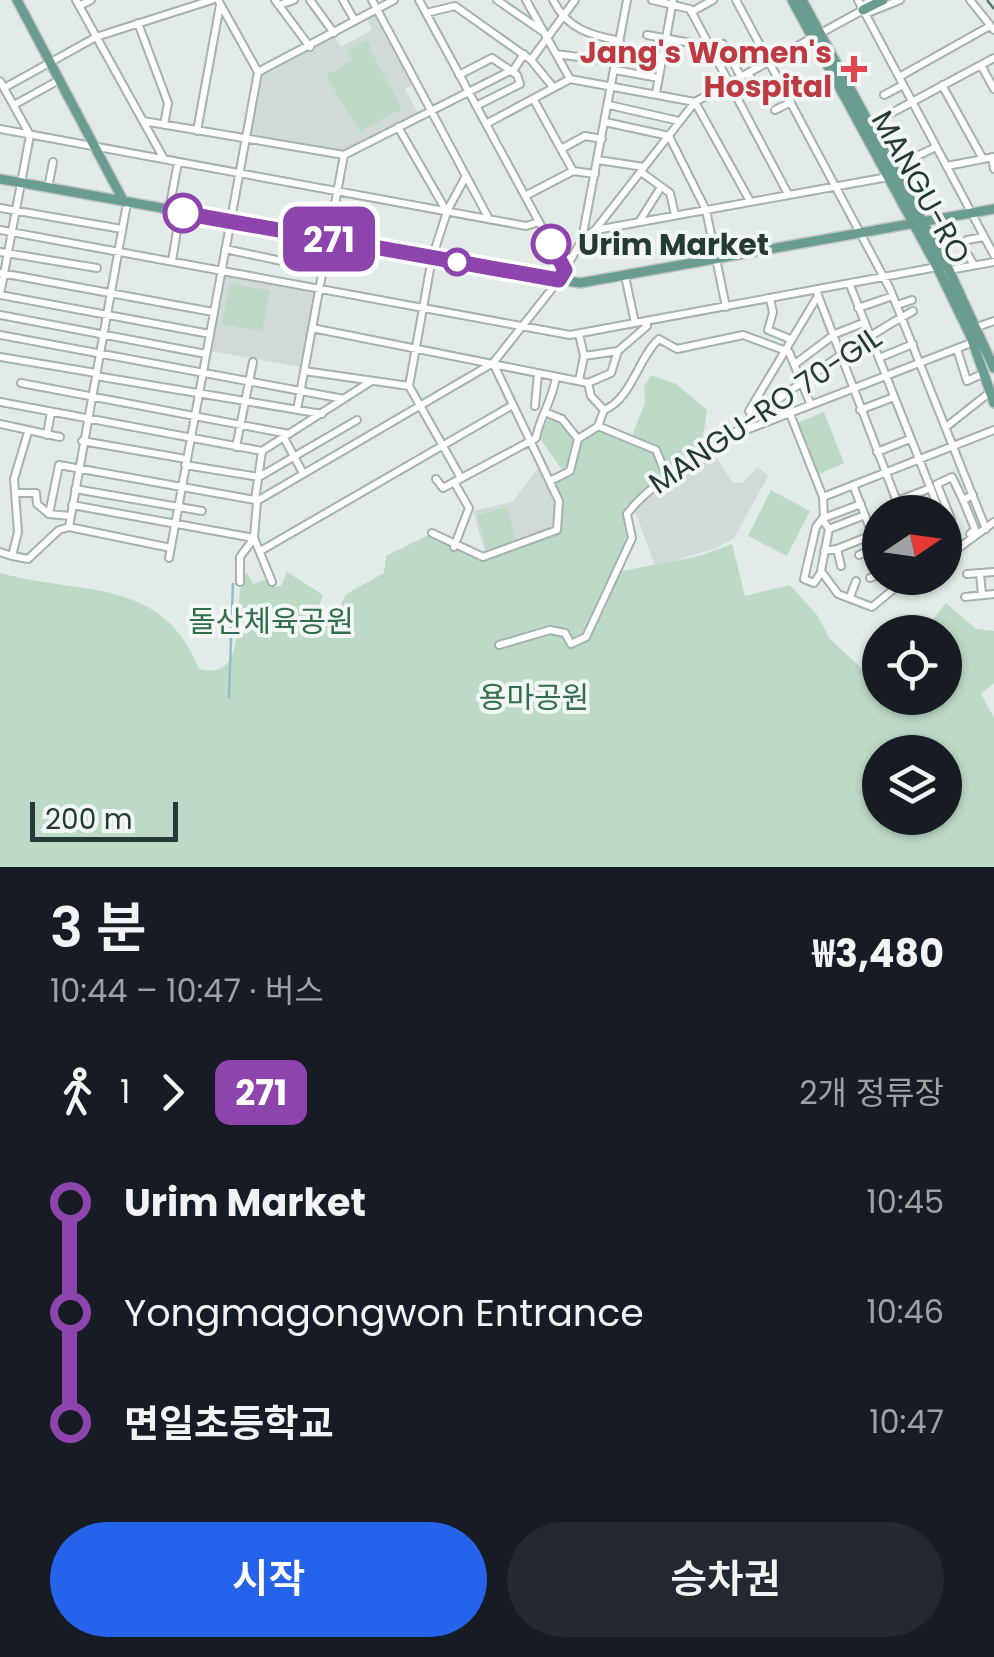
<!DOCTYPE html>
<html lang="ko">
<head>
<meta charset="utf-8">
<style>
  :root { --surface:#171b24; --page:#242831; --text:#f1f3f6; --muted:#9ea1a6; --accent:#2563eb }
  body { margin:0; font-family:Poppins,"Noto Sans KR",sans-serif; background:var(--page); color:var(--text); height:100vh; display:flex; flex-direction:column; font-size:38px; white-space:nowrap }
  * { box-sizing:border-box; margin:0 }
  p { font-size:32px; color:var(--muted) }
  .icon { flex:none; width:55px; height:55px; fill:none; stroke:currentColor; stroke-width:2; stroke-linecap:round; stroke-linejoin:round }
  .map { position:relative; height:867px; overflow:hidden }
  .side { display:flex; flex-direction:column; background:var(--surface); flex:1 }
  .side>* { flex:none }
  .badge { padding:0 20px; border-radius:15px; font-size:35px; line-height:65px }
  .needle { width:65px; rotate:77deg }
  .buttons { position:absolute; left:862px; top:495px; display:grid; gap:20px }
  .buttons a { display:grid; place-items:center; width:100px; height:100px; border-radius:50%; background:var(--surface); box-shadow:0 2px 8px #0004; font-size:50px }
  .scale { position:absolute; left:30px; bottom:25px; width:148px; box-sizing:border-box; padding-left:10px; border:5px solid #243a35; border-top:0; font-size:28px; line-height:35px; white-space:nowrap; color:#243a35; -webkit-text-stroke:8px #f2f7f5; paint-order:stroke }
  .map>.badge { position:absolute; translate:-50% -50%; box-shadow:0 0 0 5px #fff }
  .legs { display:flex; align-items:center; gap:15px; height:110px; padding:0 50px; font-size:32px }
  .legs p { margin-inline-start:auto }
  .head { display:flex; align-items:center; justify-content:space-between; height:170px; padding:0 50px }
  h1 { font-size:55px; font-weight:600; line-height:75px }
  .primary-button { display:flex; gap:20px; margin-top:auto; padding:20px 50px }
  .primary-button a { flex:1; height:115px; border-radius:60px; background:var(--accent); color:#fff; font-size:40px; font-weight:600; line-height:115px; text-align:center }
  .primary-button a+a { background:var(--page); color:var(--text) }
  ul { padding:0 50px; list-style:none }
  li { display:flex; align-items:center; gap:35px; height:110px; font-size:38px }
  li i { display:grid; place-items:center; width:15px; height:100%; margin:0 12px; background:currentColor }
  li i::after { content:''; width:25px; height:25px; margin:-12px; border:8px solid; border-radius:50%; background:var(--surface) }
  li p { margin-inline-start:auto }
  li:first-child i { background:linear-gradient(#0000 50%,currentColor 0) }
  li:last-child i { background:linear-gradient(currentColor 50%,#0000 0) }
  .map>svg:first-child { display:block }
  .built { fill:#d0dad6 }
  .green { fill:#bddac6; fill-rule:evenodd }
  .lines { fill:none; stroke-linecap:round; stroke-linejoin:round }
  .stream { stroke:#8fbdca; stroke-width:2.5 }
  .minor-casing { stroke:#a5b2ae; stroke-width:10 }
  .major-casing { stroke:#c2c8c6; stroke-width:12 }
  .minor { stroke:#fff; stroke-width:6 }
  .major { stroke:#6b9c92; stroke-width:9 }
  .rail { stroke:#5e7571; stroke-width:2.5; stroke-dasharray:20 10; stroke-linecap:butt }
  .line-1-casing { stroke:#fff; stroke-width:22 }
  .line-1 { stroke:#8e44ad; stroke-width:15 }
  .health-dot { fill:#e0444e; stroke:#f2f7f5; stroke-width:4 }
  .stop-1-dot { fill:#fff; stroke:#8e44ad; stroke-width:5 }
  .labels { text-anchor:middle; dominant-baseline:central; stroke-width:8; stroke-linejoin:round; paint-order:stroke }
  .health-label { font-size:30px; font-weight:bold; fill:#be3a42; stroke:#f2f7f5; text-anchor:end }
  .street-label { font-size:30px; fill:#243a35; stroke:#f2f7f5 }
  .stop-label { font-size:30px; font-weight:bold; fill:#243a35; stroke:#f2f7f5; text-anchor:start }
  .park-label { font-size:30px; fill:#326d4c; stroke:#f2f7f5 }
</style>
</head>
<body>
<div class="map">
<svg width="994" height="867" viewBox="0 0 994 867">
  <rect width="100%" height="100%" fill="#e2ebe7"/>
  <path class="built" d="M376 15 413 85 405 89 418 114 344 153 249 138 262 75 334 36 341 47 372 30 367 19Z
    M225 274 316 291 301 367 211 351Z
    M712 451 733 483H742L758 467 768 476 734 538 714 549 655 566 635 511 646 488H654Z
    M541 465 559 501 557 530 486 556 473 511 512 502Z"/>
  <path class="green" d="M367 40 371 48 367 52 372 53 402 108 360 132 326 76 352 60 347 51Z
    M230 283 270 291 262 332 222 324Z
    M651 375 676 384 707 410 701 450 668 479 646 488 627 514 632 538 617 572 699 556 732 544 745 596 790 585 817 615 830 639 870 676 880 669V698H945V632H923L946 603 976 629 994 631V683L981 694 994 718V867H0V573C83 596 162 576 199 669 255 683 227 598 247 573L253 584 270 578 274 587 281 586 287 572 323 595 309 634 334 620 346 594 384 573 386 556 432 533 483 557 557 531 561 515 550 481 569 468 562 470 539 437 548 419 557 417 578 439 598 426 631 438 645 403 644 387ZM880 752H945V818H880Z
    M824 412 844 463 819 474 797 423Z
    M771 490 810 511 787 556 748 536Z
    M507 507 516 542 487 550 477 515Z"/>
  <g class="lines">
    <path class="stream" d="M229 697 233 584"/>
    <defs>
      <path id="minor" d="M76 0 164 159
        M218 0 258 72
        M275 0 310 47
        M310 0 334 33
        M343 0 355 21
        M372 0 489 219
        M419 0 564 268
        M497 0 542 31
        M553 0C567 29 590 35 620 41
        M652 0 690 9 788 194
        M736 0 890 289 986 529
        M858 0 994 255
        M970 0 994 30
        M279 5 294 0
        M79 6 91 0
        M861 7 871 0
        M691 12 713 0
        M426 13 455 6 531 60 553 87
        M865 14 900 0
        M138 23 168 103 164 125
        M647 35 697 44 704 54 712 51
        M618 49 662 58
        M711 49 723 44 741 77
        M556 54 616 62
        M531 60 575 0
        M981 65 994 89
        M615 70 659 78
        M513 71 524 54
        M258 72 394 0
        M748 73 761 96
        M459 75 492 58 517 75 520 84 476 106
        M899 77 990 26
        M570 79 695 102 750 201
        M0 81 30 135 0 295
        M942 85 983 159
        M4 88 96 37 212 0
        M656 93 673 0
        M884 95 903 85
        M534 100 573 171
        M14 105 59 80
        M609 105 679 121
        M775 110 791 102
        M143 121 344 155 512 70
        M605 122 669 136 706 210 726 307
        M486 124 570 79 526 0
        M871 124 994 58
        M398 127 447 212 432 258 409 386
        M0 129 526 226 539 222
        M197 131 220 5
        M561 149 585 136 602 139
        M915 157 936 147
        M992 157 994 169
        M598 160 644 167
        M947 166 994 157
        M641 172 670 193 675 215
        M48 188 53 162
        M525 196 573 171 595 174
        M0 208 122 229
        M169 210 178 162
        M447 211 466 176
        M639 222 661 187
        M0 230 570 335 937 267
        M596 230 888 177
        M582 239 627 0
        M967 240 984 237
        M225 249 324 270
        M965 250 974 265
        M0 252 97 268
        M172 261 180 212
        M949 270 994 262
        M1 273 213 312
        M625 276 635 323
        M850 285 940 512
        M816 290 901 512
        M0 295 210 334
        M770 299 773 312 768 330 790 339
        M897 305 912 300
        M858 308 893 296
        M0 315 206 354
        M977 327 994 321
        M312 328 588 383 611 373 618 351 647 326 646 321
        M579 334 584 356 579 381
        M0 335 344 399
        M957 349 967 381 982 374
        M584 356 618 351
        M0 357 96 373
        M879 358 913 344
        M795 364 835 334 863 323
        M304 371 409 386 461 478
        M96 376 322 414
        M21 383 289 434
        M588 383 591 396 604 410
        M0 402 262 451
        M535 406 538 373
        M297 410 344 155
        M860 410 894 397
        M547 413 562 419 578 439 570 471 550 481
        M790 414 823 497 824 518
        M752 416 749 411 816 299
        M0 424 60 437
        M598 426 604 410C631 400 639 356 659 339L677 349 743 335 789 352 811 405
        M598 426 656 450 668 479
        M946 427 989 393
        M47 435 51 412
        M733 435 971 343
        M284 438 303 473
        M578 439 597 427
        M82 441 186 459
        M236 447 253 362
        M262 451 370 382
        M877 452 910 439
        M185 465 259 477 357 420
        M436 479 443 488 536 438C540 416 552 402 556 377
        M454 482 469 508 454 547
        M853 485 880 554
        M75 489 202 511
        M15 493H36L37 504 49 514
        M823 497 994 430
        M255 500 262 451
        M963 500 975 529 970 534
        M897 501 931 488
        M72 505 254 538 272 582
        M924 512 938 507
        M49 514 59 465 255 500
        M49 514 70 516
        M824 518 861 504
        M822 519 829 529 821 571 838 594 872 607 907 578
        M951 519 937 484 952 477 963 500 973 495
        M945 524 956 553
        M69 527 127 203
        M69 527 171 548
        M829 529 865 515
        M432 533 483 557 557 530 559 501 493 363
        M837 549 872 535
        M262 550 511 406
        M824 551 837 549 841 566
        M0 552 12 556 18 532 14 479 28 432
        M859 555 877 547
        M13 556 28 559 59 530 69 527
        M169 558 258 72
        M945 558 994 522
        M980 573 982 595
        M820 574 814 583 804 579 816 527 822 519
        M967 574 994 572
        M870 578 880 574
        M240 582V557L254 538 257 501 493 363 559 280 582 240 595 230 695 102 863 10
        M850 597 856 581
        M965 597 994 594
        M499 645 550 630 565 633 571 644 586 637 632 538 627 514C654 478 694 465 729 437 787 392 849 346 913 311"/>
      <path id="major" d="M17 0 124 202
        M792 0 937 267 971 337 994 403
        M802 0 949 270 994 368
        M863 10 883 0
        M0 179 580 283 994 209"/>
    </defs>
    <use href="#minor" class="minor-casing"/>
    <use href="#major" class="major-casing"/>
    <use href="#minor" class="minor"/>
    <use href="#major" class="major"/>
    <path class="rail" d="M987 0 994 9"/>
  </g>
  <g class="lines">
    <defs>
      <path id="line-1" d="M183 213 559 280 565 270 551 244"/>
    </defs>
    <use href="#line-1" class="line-1-casing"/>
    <use href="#line-1" class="line-1"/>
  </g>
  <path class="health-dot" d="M849 54h10v10h10v10h-10v10h-10v-10h-10v-10h10z"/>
  <g class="stop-1-dot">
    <circle cx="183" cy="213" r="18"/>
    <circle cx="551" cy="244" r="18"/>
    <circle cx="457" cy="262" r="12"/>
  </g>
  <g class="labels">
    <g class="health-label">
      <text x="832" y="52">Jang's Women's<tspan x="832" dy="34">Hospital</tspan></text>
    </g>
    <g class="street-label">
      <text transform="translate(921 187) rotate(61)">MANGU-RO</text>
      <text transform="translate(765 410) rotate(-34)">MANGU-RO 70-GIL</text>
    </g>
    <g class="stop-label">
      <text x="578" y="244">Urim Market</text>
    </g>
    <g class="park-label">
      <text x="271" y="621">돌산체육공원</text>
      <text x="534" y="697">용마공원</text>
    </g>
  </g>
</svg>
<div class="buttons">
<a><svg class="needle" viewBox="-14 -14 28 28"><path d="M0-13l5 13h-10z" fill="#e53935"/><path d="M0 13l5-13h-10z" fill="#9ea1a6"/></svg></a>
<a><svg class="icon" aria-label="locate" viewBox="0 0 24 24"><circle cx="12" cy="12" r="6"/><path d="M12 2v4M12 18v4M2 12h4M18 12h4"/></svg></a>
<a><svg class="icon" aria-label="layers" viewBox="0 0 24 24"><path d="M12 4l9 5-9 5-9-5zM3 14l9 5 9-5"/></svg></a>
</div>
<div class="scale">200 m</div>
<b class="badge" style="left:329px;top:239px;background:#8e44ad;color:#fff">271</b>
</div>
<section class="side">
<div class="head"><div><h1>3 분</h1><p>10:44 – 10:47 · 버스</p></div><b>₩3,480</b></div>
<div class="legs"><svg class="icon" aria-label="walk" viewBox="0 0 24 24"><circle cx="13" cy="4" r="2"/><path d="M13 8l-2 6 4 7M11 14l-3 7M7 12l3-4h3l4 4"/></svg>1<svg class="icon" aria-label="forward" viewBox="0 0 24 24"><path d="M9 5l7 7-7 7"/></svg><b class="badge" style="background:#8e44ad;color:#fff">271</b><p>2개 정류장</p></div>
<ul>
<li><i style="color:#8e44ad"></i><b>Urim Market</b><p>10:45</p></li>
<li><i style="color:#8e44ad"></i><span>Yongmagongwon Entrance</span><p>10:46</p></li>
<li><i style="color:#8e44ad"></i><b>면일초등학교</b><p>10:47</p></li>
</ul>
<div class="primary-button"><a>시작</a><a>승차권</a></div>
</section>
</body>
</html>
